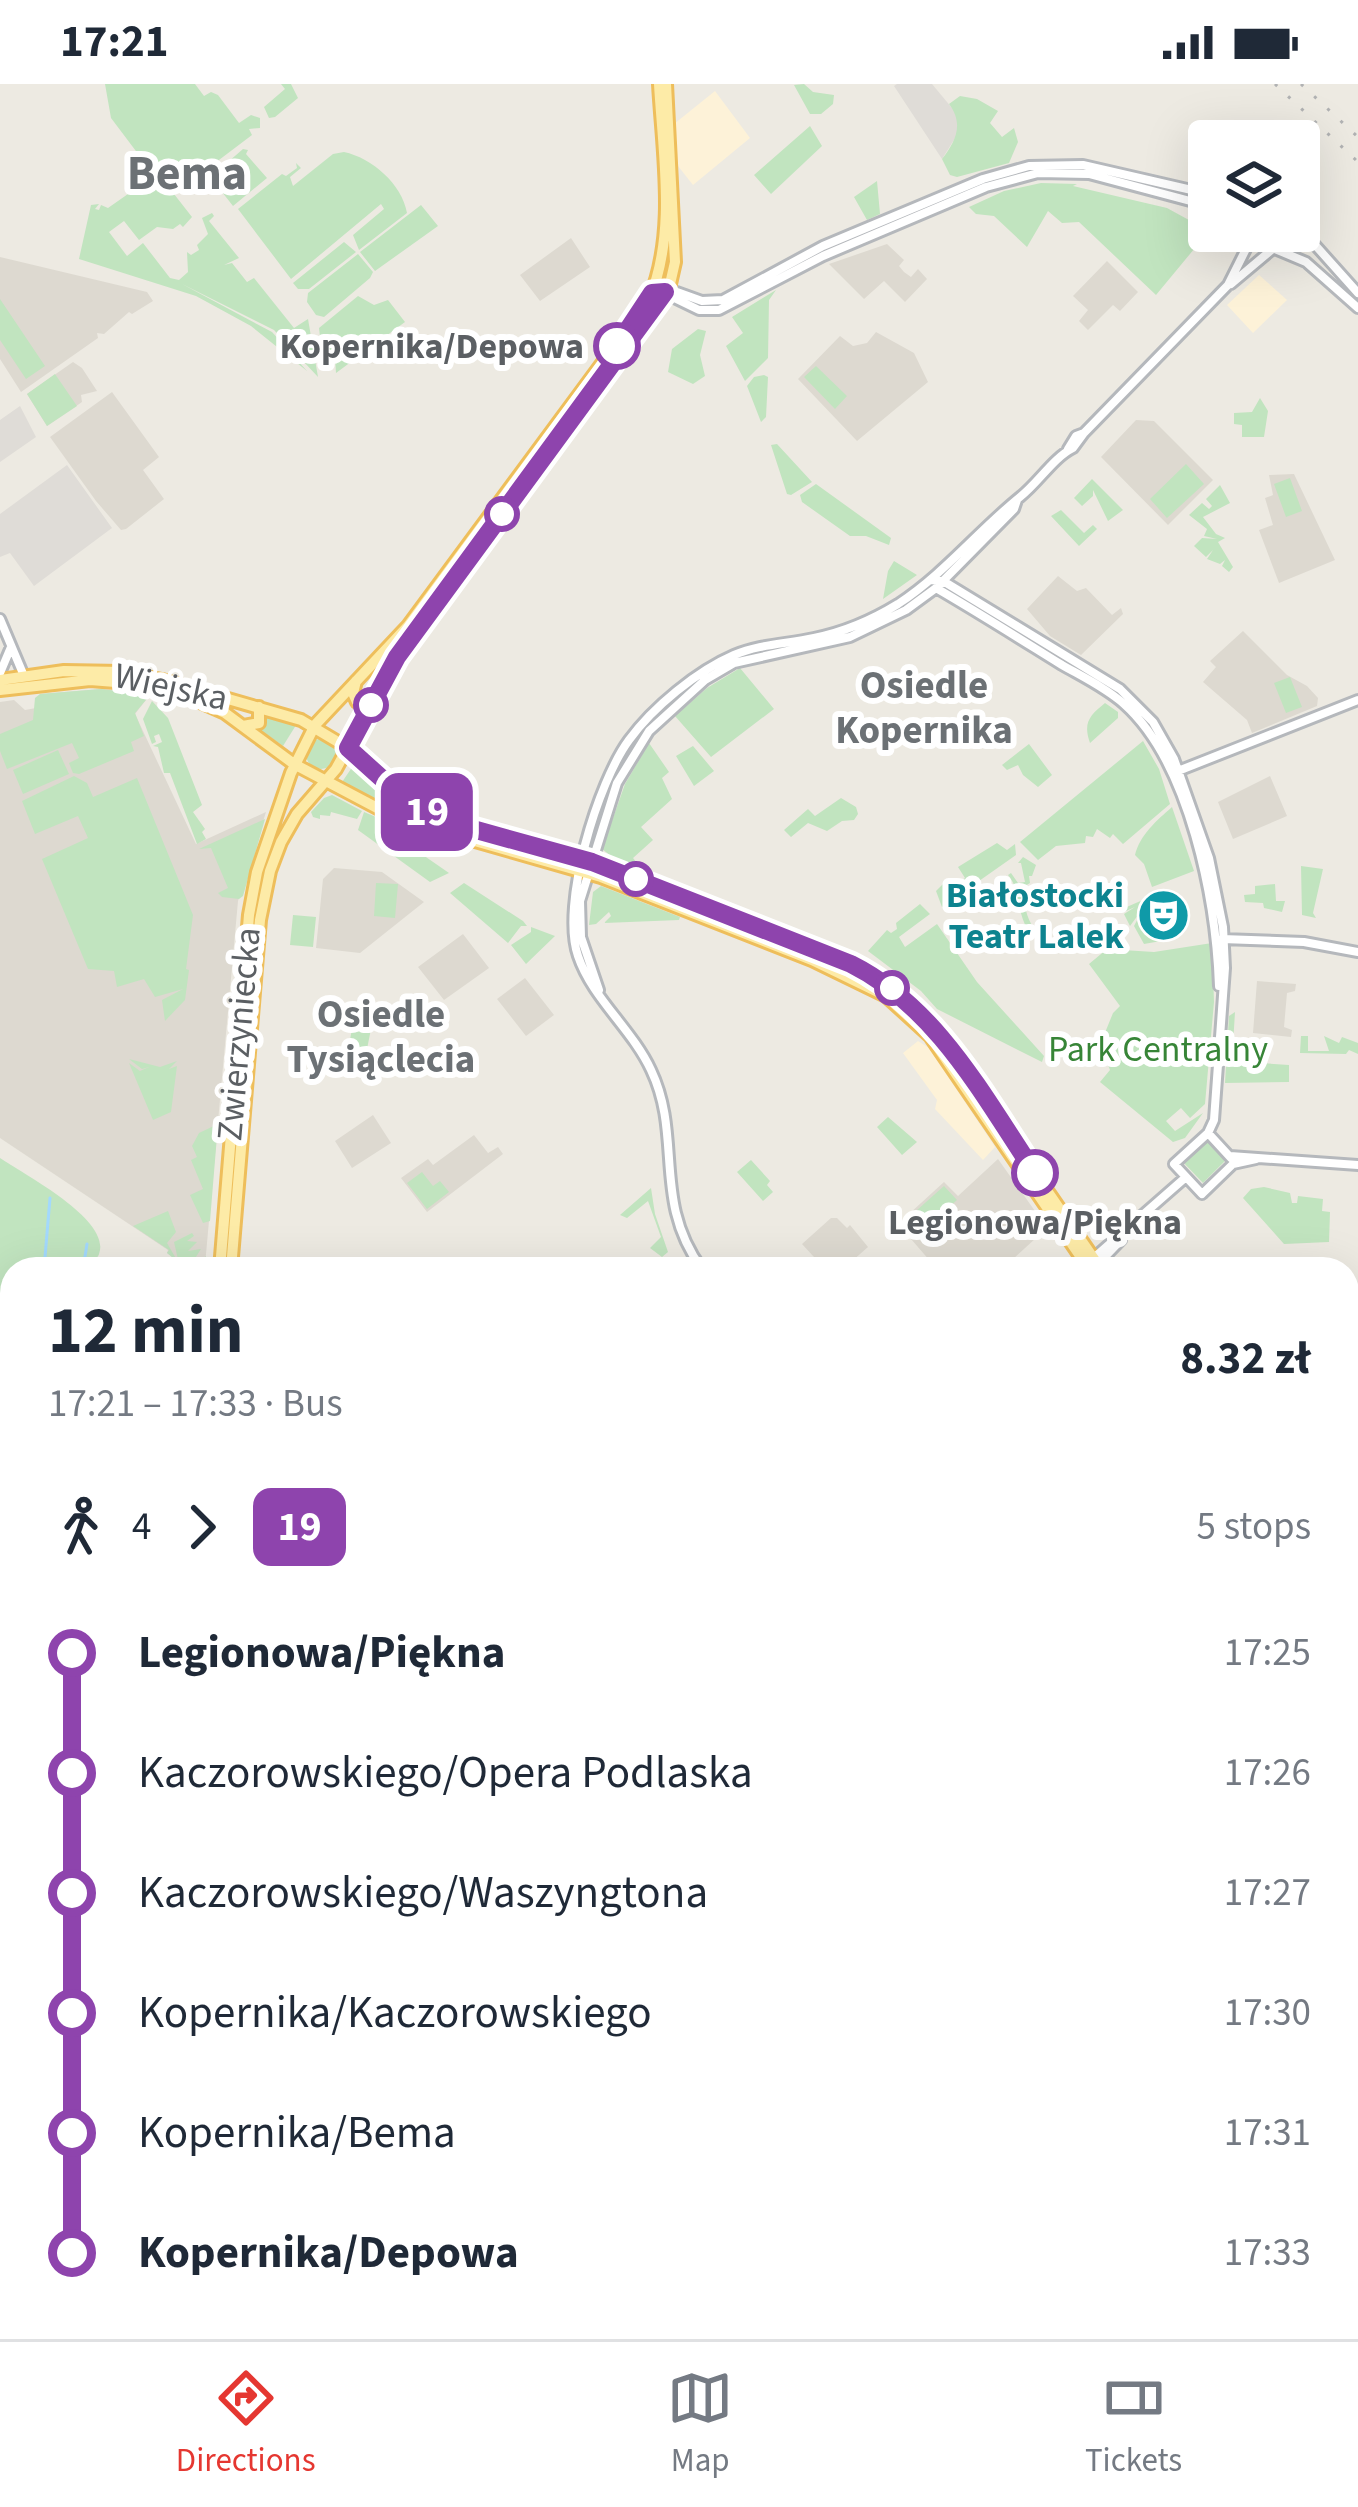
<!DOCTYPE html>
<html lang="en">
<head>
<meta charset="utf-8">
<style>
  :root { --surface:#fff; --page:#f6f6f7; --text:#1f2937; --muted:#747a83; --line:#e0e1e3; --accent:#e53731 }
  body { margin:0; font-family:"Source Sans 3",sans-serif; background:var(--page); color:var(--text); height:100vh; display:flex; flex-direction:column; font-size:45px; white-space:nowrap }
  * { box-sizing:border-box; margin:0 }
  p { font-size:39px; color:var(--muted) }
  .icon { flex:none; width:66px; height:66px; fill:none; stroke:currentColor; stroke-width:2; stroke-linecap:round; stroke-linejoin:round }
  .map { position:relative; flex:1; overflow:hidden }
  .side { position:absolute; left:0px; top:1173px; width:1359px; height:1083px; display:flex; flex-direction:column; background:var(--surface); border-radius:36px 36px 0 0; box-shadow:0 12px 48px #0002 }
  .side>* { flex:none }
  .badge { padding:0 24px; border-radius:18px; font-size:42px; line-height:78px }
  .tools { position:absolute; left:1188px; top:36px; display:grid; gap:24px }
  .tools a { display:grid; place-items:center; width:132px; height:132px; border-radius:12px; background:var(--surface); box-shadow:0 12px 48px #0002; font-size:60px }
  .map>.badge { position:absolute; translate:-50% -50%; box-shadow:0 0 0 6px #fff }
  .legs { display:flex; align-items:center; gap:18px; height:132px; padding:0 48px; font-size:39px }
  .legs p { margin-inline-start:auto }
  .overview { display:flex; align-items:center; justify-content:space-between; height:204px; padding:0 48px }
  h1 { font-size:66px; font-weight:700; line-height:90px }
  ul { padding:0 48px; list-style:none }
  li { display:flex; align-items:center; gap:42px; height:120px; font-size:45px }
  li i { display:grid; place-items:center; width:18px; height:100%; margin:0 15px; background:currentColor }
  li i::after { content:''; width:30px; height:30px; margin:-15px; border:9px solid; border-radius:50%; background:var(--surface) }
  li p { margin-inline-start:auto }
  li:first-child i { background:linear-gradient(#0000 50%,currentColor 0) }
  li:last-child i { background:linear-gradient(currentColor 50%,#0000 0) }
  .status { display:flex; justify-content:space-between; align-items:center; height:84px; padding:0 60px; background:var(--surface); direction:ltr }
  .status svg { height:33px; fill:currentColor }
  .dock { display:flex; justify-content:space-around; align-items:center; height:168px; border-top:3px solid var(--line); background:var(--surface); font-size:33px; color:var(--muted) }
  .dock a { display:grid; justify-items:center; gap:6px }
  .dock .selected { color:var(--accent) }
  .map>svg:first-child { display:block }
  .commercial { fill:#fdf2d8 }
  .industrial { fill:#dfdcd7 }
  .education { fill:#ddd9d0 }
  .green { fill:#c1e4bf }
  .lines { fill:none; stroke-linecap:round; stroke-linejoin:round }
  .stream { stroke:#a3d9fd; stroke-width:3 }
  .river { stroke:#a3d9fd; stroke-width:9 }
  .minor-casing { stroke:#b5b8bc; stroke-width:14 }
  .major-casing { stroke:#eebe5b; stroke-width:16 }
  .minor { stroke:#fff; stroke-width:8 }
  .major { stroke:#fdeba7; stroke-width:10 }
  .rail { stroke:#b1b2b3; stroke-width:3; stroke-dasharray:3 15; stroke-linecap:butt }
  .line-1-casing { stroke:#fff; stroke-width:27 }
  .line-1 { stroke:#8e44ad; stroke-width:18 }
  .stop-1-dot { fill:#fff; stroke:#8e44ad; stroke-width:6 }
  .labels { text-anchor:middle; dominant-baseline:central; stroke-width:12; stroke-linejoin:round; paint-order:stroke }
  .stop-label { font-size:36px; font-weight:bold; fill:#5b5f63; stroke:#fff; text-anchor:end }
  .street-label { font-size:36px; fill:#5b5f63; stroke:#fff }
  .culture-label { font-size:36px; font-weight:bold; fill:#0d838f; stroke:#fff; text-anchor:end }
  .park-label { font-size:36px; fill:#378537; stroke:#fff }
  .neighbourhood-label { font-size:39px; font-weight:bold; fill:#6c7175; stroke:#fff }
  .district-label { font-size:48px; font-weight:bold; fill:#6c7175; stroke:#fff }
</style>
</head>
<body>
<div class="status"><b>17:21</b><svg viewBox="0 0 49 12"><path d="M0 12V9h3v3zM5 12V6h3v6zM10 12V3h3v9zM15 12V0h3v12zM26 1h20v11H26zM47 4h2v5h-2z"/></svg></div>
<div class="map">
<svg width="1358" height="2255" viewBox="0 0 1358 2255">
  <rect width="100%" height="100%" fill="#edeae2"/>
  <path class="commercial" d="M715 7 750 54 693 101 678 82 674 40Z
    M1259 191 1287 216 1253 249 1227 221Z
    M918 957 929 964 995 1063 983 1076 935 1025 937 1016 903 969Z"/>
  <path class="industrial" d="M897 0H932L957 30V51L942 75 894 2Z
    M20 322 36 353 0 378V336Z
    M67 381 112 444 34 502 10 469 0 473V430Z"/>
  <path class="education" d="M571 154 590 183 540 217 520 191Z
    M887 160 904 176 899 182 904 188 911 193 918 185 927 195 905 218 884 197 864 215 829 180Z
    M0 173 147 208 153 217 132 230 129 228 104 250 97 249 98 254 21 308 0 275Z
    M1107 177 1138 208 1120 227 1113 221 1088 246 1079 237 1088 226 1073 212Z
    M876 248 914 269 928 298 857 357 798 295 840 252 853 262 867 259Z
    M73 278 82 284 97 307 81 311 82 318 47 342 27 310Z
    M112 308 159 373 143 386 164 415 126 445 121 446 96 417 50 353Z
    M1136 336 1154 337 1213 396 1168 441 1101 373Z
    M1294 390 1335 476 1279 499 1259 446 1273 441 1265 414 1273 411 1269 391Z
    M1058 492 1077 507 1086 504 1112 531 1121 524 1123 530 1081 571 1050 552 1027 525Z
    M1243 547 1287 591 1307 602 1318 614 1317 622 1252 649 1247 636 1203 598 1216 583 1210 577Z
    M101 605 150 611 135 630 196 760 266 728 238 817 205 1181 188 1185 167 1169 168 1166 0 1054V618L14 616 25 626 36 624 40 610Z
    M1270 692 1287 732 1233 755 1218 718Z
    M334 784 382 788 424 818 360 869 316 864 323 795Z
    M463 850 489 884 444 916 418 883Z
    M525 894 554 931 526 952 497 915Z
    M1257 897 1296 900 1295 907 1287 909 1284 943 1292 946 1291 953 1253 949Z
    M373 1031 391 1059 352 1084 335 1057Z
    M474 1051 488 1069 498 1063 503 1070 427 1128 401 1094 428 1075 433 1081Z
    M998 1075 1047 1144 1002 1185H937L898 1140 944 1098 958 1112Z
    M831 1134H837L847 1144 850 1141 868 1163 843 1185H825L802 1160Z"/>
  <path class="green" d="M105 0H195L204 12 211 8 218 11 239 39 251 31 260 34V44L249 45 252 51 174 110 192 133 183 143 180 140 173 145 157 143 139 156 124 137 109 148 127 172 143 159 170 194 179 196 188 188 187 168 191 171 199 166 197 161 208 150 202 134 212 129 214 132 209 137 239 174 224 181 232 179 247 198 254 194 294 244 308 235 318 293 274 246 182 200 272 248 307 287 251 242 196 212 79 175 91 121 99 120 95 125 99 126 101 121 108 124 128 110 127 106 136 105 154 91 111 34Z
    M281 0H291L298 14 275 33 269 34 264 23 285 5Z
    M804 0 813 8 834 11 833 20 821 30H810L794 1Z
    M960 12 977 15 998 27 990 39 1002 53 1014 44 1018 58 1009 79 957 93 950 91 942 75C956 57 964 40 949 20Z
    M810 42 822 62 771 110 754 91Z
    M243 65 248 66 246 70 267 94 233 122 215 99 213 91Z
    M344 68C372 74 402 100 407 129L359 166 353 151 384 125 381 120 291 195 238 125 282 90 286 92 297 84 296 79 301 84 290 93 293 102 333 70Z
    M877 97 880 130 867 136 854 113Z
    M1041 99 1077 100 1073 102 1167 124 1209 147 1156 211 1079 138 1062 139 1048 127 1027 163 994 132 976 130 969 123 1004 107Z
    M421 121 438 142 375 187 360 168Z
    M344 158 356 168 309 205H298L293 199Z
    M358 170 373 188 370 194 324 233 316 231 307 218 308 209Z
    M776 206 769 216 768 274 745 297 726 262 743 249 732 233Z
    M358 212 374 221 388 216 405 238 336 289 335 273 322 270 319 244Z
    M0 215 45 282 26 295 0 256Z
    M698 245 706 247 700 271 705 292 693 300 668 288 672 265Z
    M816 282 847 312 835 325 804 293Z
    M55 290 77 322 47 342 27 310Z
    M764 291 768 293 766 333 761 338 747 302 754 293Z
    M1260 314 1268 327 1264 353H1242V341L1234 340V329L1252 328Z
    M777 360 812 398 791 411 787 410 771 361Z
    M1186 380 1204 400 1167 434 1150 415Z
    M1290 394 1302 427 1286 433 1274 400Z
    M1092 395 1123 426 1108 437 1093 406V412L1082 422 1074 414Z
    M816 400 891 454 889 461 866 452H850L802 418 800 411Z
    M1220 401 1230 419 1203 433 1216 450 1225 454 1218 458 1233 483 1229 488 1222 482 1225 476 1220 480 1207 475 1213 466 1206 473 1194 462 1202 454 1217 455 1204 452 1207 445 1189 431 1202 419 1209 425 1212 422 1206 415Z
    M1061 426 1084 449 1093 441 1097 445 1079 462 1051 432Z
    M894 477 917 491 883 515 888 487Z
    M740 584 774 625 711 673 675 632 707 604Z
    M1290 593 1302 623 1286 629 1274 599Z
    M101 605 150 611 135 629 144 652 131 658 134 667 79 690 73 689 69 679 79 674 72 659 7 685 0 667V650L33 636 35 614 40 610Z
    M152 617 168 634 202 721 193 728 205 745 202 748 206 755 197 760 170 689H164L158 663 153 662 162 658 159 650 154 652 156 658 152 660 143 635Z
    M1105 619 1118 628V634L1090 659C1083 639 1089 632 1105 619Z
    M264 627 298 638 283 662 256 643Z
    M306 670a15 15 0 1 1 30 0a15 15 0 1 1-30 0Z
    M1143 657 1159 685 1170 720 1123 760 1113 750 1110 754 1097 745 1093 753 1086 752 1085 759 1056 762 1038 776 1020 758Z
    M649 659 669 688 662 694 672 715 641 743 653 756 633 774 641 784 611 772 602 765 625 700Z
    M1029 660 1052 691 1038 703 1023 691 1018 681 1007 686 1002 681Z
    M693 662 714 687 694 702 676 672Z
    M58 666 69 690 23 710 13 686Z
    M355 679 387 709 380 721 340 701Z
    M74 692 87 699 93 713 137 694 193 831 186 885 189 886 185 916 165 937 162 916 183 905 155 913 144 895 117 903 114 887 88 885 42 775 88 754 78 732 35 750 22 717Z
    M332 711 362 727 357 735 331 728 330 732 320 731V735L313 733 311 728 324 714Z
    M841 714 856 723 858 730 854 736 842 737 827 747 808 739 791 753 784 746 808 725 815 732Z
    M1172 723 1194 787 1152 803 1144 780 1135 771C1140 751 1156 737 1172 723Z
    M364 728 417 750 410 762 449 789 430 798 358 746Z
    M265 735 243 812 239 815 222 813 218 809 228 804 211 764 199 765Z
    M997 759 1007 766 1015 760 1016 771 942 823 936 807 944 799 951 805 965 794 958 783Z
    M1023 773 1036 781 1032 792H1029L1030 799 1025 802C1023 821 1026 834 1037 849L1032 852C1015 831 1022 807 1008 791L1011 789 1018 799 1025 798 1021 779H1018Z
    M1301 782 1323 785 1313 829 1316 834 1302 831Z
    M376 799 398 800 395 834 374 832Z
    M464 799 523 837 527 842H521L508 859 450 809Z
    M1275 800 1276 817H1285L1282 828 1264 824 1263 819 1245 818 1244 811 1255 810V802Z
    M601 802 680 833 679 836 604 839 611 832 609 828 596 840 589 841 593 808Z
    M1166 806 1147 821 1158 852 1172 855 1144 860 1134 842 1144 823 1130 842 1124 830 1135 823 1124 828 1122 825Z
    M920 820 930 830 899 853 905 863 937 840 977 898 1044 972 1042 978 937 925 921 907 868 867 887 846 891 849 897 845 896 839Z
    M293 831 316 833 313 863 290 861Z
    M531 843 555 852 526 880 511 861 531 848Z
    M1212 859 1214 918 1205 1020 1190 1034 1181 1024 1166 1037 1175 1047 1203 1029 1185 1054 1173 1058 1100 998 1110 986 1100 961 1113 929 1120 922 1089 880 1107 865 1154 868Z
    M1235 928 1232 977 1289 981V998L1225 999 1229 932Z
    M354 932 373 935 367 965 349 962Z
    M1301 952H1308V967H1329L1324 952 1339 959 1342 953 1358 959V970L1349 966 1346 970 1300 969Z
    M129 975 160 983 177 977 169 985 177 982 171 1028 153 1036 129 979 140 987 149 983 142 985Z
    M888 1033 917 1058 902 1071 877 1043Z
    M218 1040 210 1137 203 1139 190 1111 203 1105 191 1076 197 1073 192 1062 199 1049Z
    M1207 1056 1226 1076 1203 1099 1183 1078Z
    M0 1074C25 1091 112 1136 99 1170 99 1172 89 1183 87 1185H12V1290L0 1285Z
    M751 1076 770 1097 767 1101 773 1108 763 1117 737 1088Z
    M422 1088 433 1102 440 1097 449 1108 427 1125 407 1099Z
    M944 1102 957 1116 929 1141 916 1127Z
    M1264 1103 1290 1109 1292 1119H1297L1298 1112 1323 1115 1322 1127 1330 1128 1329 1158 1284 1160 1243 1114 1251 1105Z
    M651 1104 655 1130 668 1168 662 1173 650 1164 661 1153 648 1117 627 1134 620 1131Z
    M168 1127 176 1148 167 1159 178 1178 167 1169 169 1166 133 1142Z
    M192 1149 194 1152 187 1157 197 1158 188 1167 201 1165 194 1176 199 1178 206 1172 205 1180 188 1184 179 1180 174 1158Z
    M0 1297 12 1301V1728L0 1740Z
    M1348 1672 1353 1677 1358 1674V1733L1347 1727Z"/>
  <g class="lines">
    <path class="stream" d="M44 1185 50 1114
      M83 1185 87 1160
      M0 1452 12 1453
      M0 1700 12 1707
      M5 2139 6 2137
      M1 2154 4 2145
      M9 2163V2162
      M5 2175 8 2166
      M0 2191 4 2178"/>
    <path class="river" d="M1347 1720 1358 1717
      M891 2255 897 2244"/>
    <defs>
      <path id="minor" d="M1299 143 1358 209
        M1247 147 1275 165 1306 178 1358 224
        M1231 200 1294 147
        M652 209 677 208 702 217 723 216 823 162 983 95 1029 82 1083 81 1209 110
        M666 210 699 226H719L823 172 986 103 1038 89 1089 90 1209 122
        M1068 365 1076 352 1084 349 1228 201 1255 147
        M931 496 943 497 1120 605 1153 638 1174 675 1209 774 1223 843 1225 884 1214 1036 1208 1049 1174 1080 1202 1110 1233 1080 1256 1075
        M936 504C979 529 1020 555 1062 581 1083 593 1106 604 1124 620 1190 679 1216 817 1219 902
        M0 535 24 592
        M0 589 11 563
        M1178 687 1358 616
        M1222 855 1304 858 1358 868
        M599 906 581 853 580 817 617 699 649 647 705 596 734 579 850 553 906 526 936 504 1014 425 1017 416
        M1208 1049 1231 1074
        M1230 1072 1358 1081
        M1098 1180 1121 1156
        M702 1185C652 1117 683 1053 651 986 632 945 592 914 578 872 560 821 598 698 629 656 653 623 697 587 734 571 760 560 787 560 814 554 844 548 872 536 898 520 944 490 979 446 1020 413 1039 398 1053 374 1073 364L1084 349
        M1081 1185 1186 1093
        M0 1291 12 1295
        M1347 1346H1358
        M1347 1922 1358 1911
        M0 2174 12 2137
        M79 2255 101 2244
        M1094 2255 1100 2244"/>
      <path id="major" d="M0 596 64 587 122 588 162 596 301 636 348 664 398 709 426 727 462 742 592 778 863 886 903 913 944 957 1101 1185
        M356 597 353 609 357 618 366 621 372 619
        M0 606 90 596 141 600 184 611 225 629 294 680 398 735 601 793 812 876 886 912 930 952 1089 1185
        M243 642 259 639V623
        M220 1185 249 831 257 788 291 689 315 641 408 542 649 216C677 149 663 71 659 0
        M231 1185 260 836 270 787 281 758 297 730 336 685 397 573 658 222 670 200 675 178 666 0
        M1347 1749 1358 1743
        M1347 1775 1358 1780
        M403 2244 409 2255
        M418 2244 424 2255
        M927 2255 931 2244
        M939 2255 944 2244"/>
    </defs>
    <use href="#minor" class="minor-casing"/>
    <use href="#major" class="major-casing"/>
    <use href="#minor" class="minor"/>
    <use href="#major" class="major"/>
    <path class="rail" d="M1275 0 1358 78
      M1301 0 1358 53"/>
  </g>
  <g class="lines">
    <defs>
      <path id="line-1" d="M617 262 652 209 665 208 397 573 348 664 398 709 426 727 462 742 592 778 851 880C937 923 983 1012 1035 1089"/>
    </defs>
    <use href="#line-1" class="line-1-casing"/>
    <use href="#line-1" class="line-1"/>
  </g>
  <defs>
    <symbol id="theatre-disc" viewBox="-11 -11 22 22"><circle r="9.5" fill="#0f9aa8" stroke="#fff"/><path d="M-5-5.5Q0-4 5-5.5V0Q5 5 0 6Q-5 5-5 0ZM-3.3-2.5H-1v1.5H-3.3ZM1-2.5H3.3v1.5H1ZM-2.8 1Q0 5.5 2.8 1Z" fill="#fff"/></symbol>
  </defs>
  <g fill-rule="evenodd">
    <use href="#theatre-disc" x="1134" y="802" width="59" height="59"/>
  </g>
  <g class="stop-1-dot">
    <circle cx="617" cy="262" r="21"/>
    <circle cx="502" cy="430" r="15"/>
    <circle cx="371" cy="621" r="15"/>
    <circle cx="636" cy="795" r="15"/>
    <circle cx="892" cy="904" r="15"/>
    <circle cx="1035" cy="1089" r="21"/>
  </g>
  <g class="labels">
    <g class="stop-label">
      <text x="584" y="262">Kopernika/Depowa</text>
      <text x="1035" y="1138" text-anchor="middle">Legionowa/Piękna</text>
    </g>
    <g class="street-label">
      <text transform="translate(171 603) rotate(12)">Wiejska</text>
      <text transform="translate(239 950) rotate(-85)">Zwierzyniecka</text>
    </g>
    <g class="culture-label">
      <text x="1124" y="811">Białostocki<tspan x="1124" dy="41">Teatr Lalek</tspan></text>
    </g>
    <g class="park-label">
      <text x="1158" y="965">Park Centralny</text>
    </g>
    <g class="neighbourhood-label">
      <text x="924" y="602">Osiedle<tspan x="924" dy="45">Kopernika</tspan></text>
      <text x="381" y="931">Osiedle<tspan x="381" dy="45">Tysiąclecia</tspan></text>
    </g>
    <g class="district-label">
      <text x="187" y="90">Bema</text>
    </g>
  </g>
</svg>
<div class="tools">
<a><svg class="icon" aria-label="layers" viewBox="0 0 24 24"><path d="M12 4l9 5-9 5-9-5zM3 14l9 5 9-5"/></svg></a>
</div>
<b class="badge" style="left:427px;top:728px;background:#8e44ad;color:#fff">19</b>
<section class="side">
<div class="overview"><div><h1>12 min</h1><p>17:21 – 17:33 · Bus</p></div><b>8.32 zł</b></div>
<div class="legs"><svg class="icon" aria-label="walk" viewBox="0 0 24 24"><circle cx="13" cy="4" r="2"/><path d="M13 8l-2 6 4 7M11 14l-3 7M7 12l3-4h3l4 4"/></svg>4<svg class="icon" aria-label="forward" viewBox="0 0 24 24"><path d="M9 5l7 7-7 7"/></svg><b class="badge" style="background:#8e44ad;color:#fff">19</b><p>5 stops</p></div>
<ul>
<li><i style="color:#8e44ad"></i><b>Legionowa/Piękna</b><p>17:25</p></li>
<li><i style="color:#8e44ad"></i><span>Kaczorowskiego/Opera Podlaska</span><p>17:26</p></li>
<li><i style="color:#8e44ad"></i><span>Kaczorowskiego/Waszyngtona</span><p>17:27</p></li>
<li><i style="color:#8e44ad"></i><span>Kopernika/Kaczorowskiego</span><p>17:30</p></li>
<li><i style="color:#8e44ad"></i><span>Kopernika/Bema</span><p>17:31</p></li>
<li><i style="color:#8e44ad"></i><b>Kopernika/Depowa</b><p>17:33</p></li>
</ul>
</section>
</div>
<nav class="dock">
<a class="selected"><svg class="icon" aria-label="directions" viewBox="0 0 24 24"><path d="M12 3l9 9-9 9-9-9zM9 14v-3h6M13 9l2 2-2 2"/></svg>Directions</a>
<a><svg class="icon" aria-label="map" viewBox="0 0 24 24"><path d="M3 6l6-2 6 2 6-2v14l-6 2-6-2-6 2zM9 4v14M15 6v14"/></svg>Map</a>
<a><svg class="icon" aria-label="tickets" viewBox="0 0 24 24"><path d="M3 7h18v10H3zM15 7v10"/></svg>Tickets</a>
</nav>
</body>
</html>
